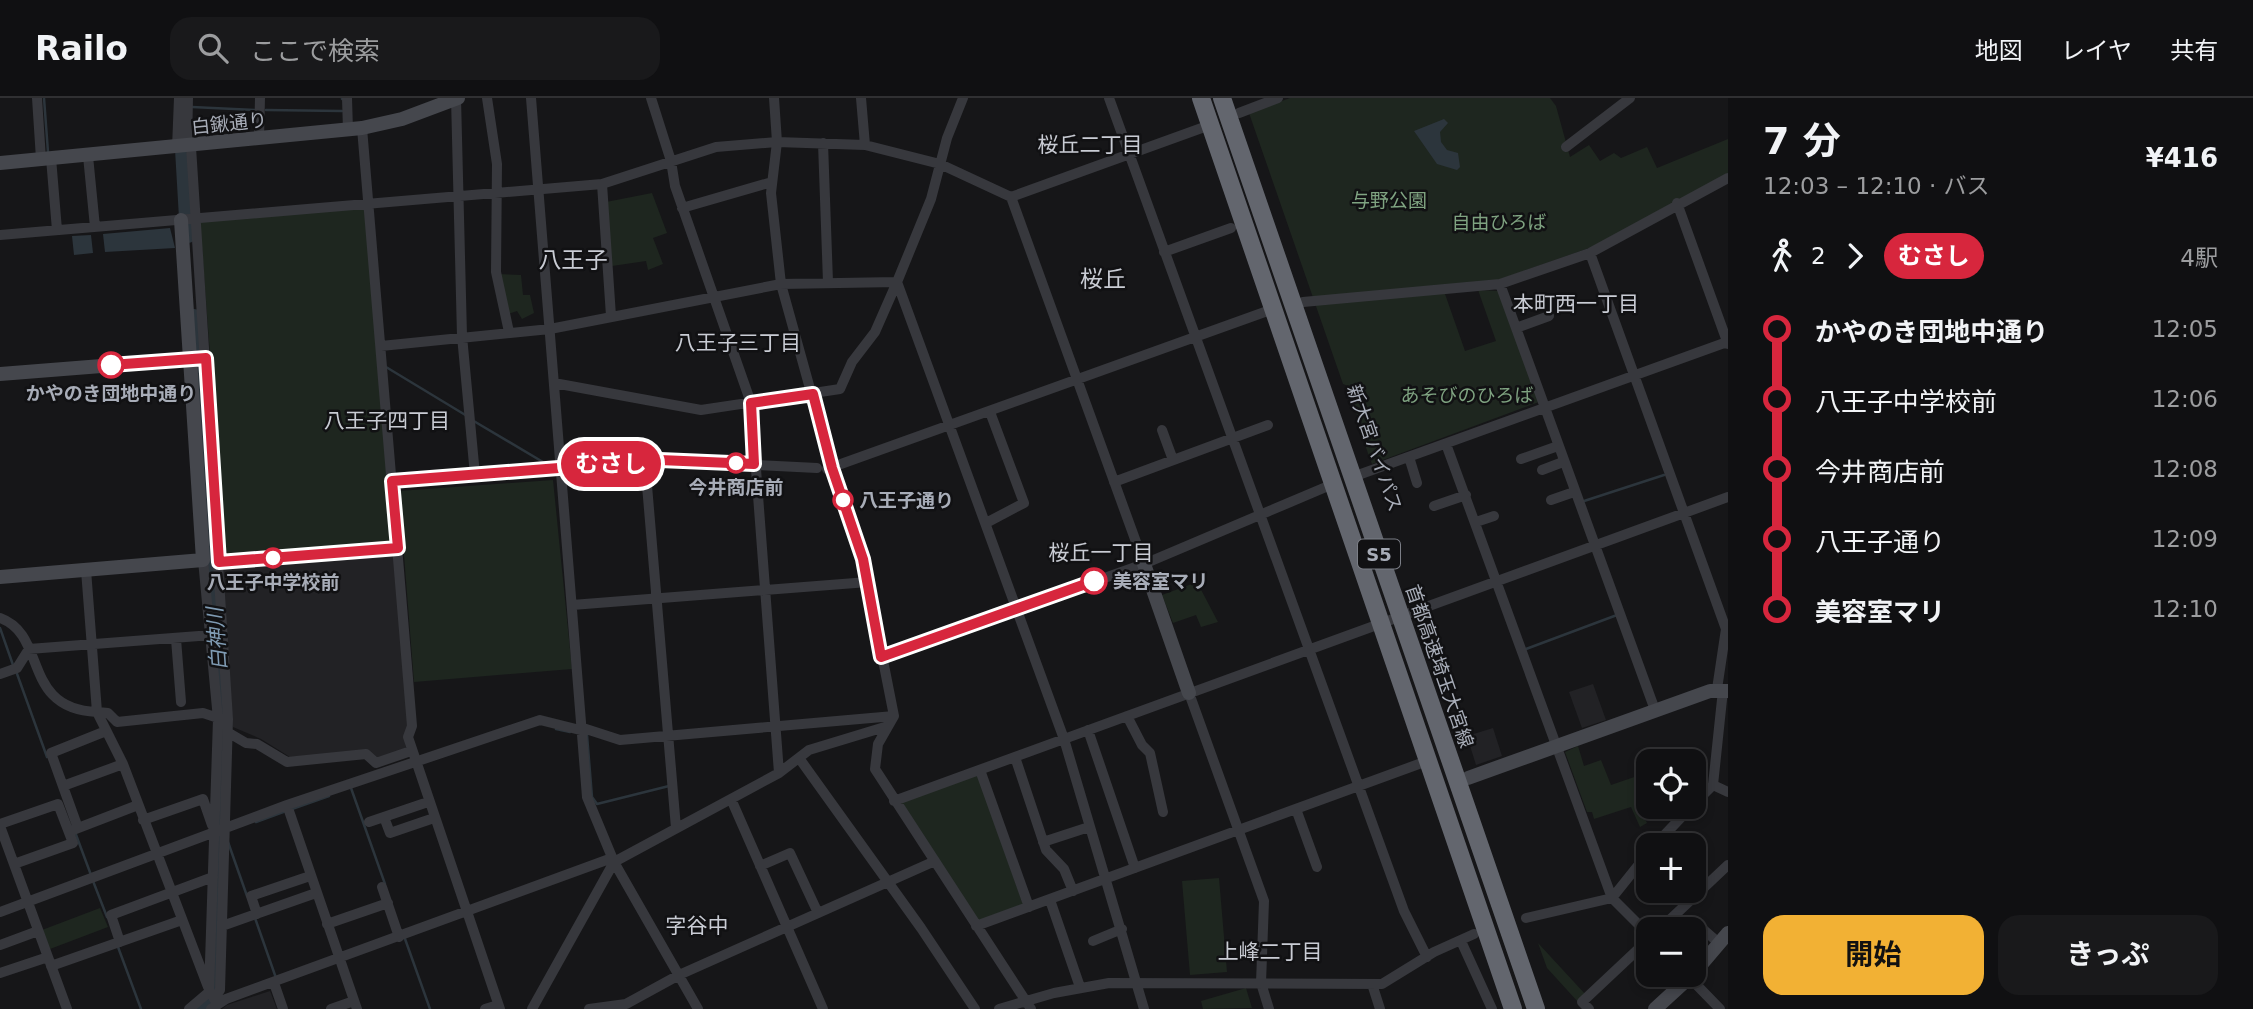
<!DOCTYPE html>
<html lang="ja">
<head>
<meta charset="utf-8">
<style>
  :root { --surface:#101012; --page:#19191b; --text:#f1f3f6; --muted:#9c9d9f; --line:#303032; --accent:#f2b134 }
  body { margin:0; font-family:"DejaVu Sans","Noto Sans JP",sans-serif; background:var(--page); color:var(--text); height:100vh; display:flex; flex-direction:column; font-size:26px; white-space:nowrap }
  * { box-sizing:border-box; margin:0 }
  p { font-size:23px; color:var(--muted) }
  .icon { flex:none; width:38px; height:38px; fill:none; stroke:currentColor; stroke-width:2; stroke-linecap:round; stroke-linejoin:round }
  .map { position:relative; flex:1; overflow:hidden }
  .side { display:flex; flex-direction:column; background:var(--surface); width:525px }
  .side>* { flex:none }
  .badge { padding:0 14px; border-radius:23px; font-size:24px; line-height:46px }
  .tools { position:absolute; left:1636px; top:651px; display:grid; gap:14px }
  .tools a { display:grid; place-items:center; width:70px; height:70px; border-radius:14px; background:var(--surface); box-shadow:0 4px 10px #0003,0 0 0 2px var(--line); font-size:35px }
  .map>.badge { position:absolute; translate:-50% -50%; box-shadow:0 0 0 4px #fff }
  .legs { display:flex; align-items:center; gap:10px; height:77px; padding:0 35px; font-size:23px }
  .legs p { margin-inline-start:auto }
  .headline { display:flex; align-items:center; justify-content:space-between; height:119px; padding:0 35px }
  h1 { font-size:38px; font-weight:700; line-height:52px }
  .cta { display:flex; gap:14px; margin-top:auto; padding:14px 35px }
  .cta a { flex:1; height:80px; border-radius:21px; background:var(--accent); color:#111; font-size:28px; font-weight:700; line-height:80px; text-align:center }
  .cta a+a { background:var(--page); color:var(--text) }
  ul { padding:0 35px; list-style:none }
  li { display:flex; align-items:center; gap:24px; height:70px; font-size:26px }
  li i { display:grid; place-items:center; width:10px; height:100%; margin:0 9px; background:currentColor }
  li i::after { content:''; width:18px; height:18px; margin:-9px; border:5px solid; border-radius:50%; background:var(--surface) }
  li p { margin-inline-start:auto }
  li:first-child i { background:linear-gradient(#0000 50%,currentColor 0) }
  li:last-child i { background:linear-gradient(currentColor 50%,#0000 0) }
  header { display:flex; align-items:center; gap:42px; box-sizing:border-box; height:98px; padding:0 35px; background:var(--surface); border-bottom:2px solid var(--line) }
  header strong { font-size:33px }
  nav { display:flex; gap:38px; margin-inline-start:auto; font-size:24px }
  .search { width:490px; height:63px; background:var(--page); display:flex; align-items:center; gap:18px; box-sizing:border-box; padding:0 24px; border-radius:21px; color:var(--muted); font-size:26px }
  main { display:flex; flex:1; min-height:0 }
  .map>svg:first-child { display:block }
  .built { fill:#222225 }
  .green { fill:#1e261f }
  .water { fill:#2c353c }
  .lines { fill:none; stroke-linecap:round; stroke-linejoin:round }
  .stream { stroke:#2c353c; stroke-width:2.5 }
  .river { stroke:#2c353c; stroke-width:16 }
  .street { stroke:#37383d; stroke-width:10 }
  .secondary { stroke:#45474d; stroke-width:14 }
  .highway { stroke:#63666e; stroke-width:18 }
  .line-1-casing { stroke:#fff; stroke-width:16 }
  .line-1 { stroke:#d7263d; stroke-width:10 }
  .stop-1-dot { fill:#fff; stroke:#d7263d; stroke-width:3.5 }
  .labels { text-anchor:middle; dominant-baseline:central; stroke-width:5; stroke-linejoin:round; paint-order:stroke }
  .shield { fill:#111113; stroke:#7b7e86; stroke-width:2 }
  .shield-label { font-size:18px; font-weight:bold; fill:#a8adb8 }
  .street-label { font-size:19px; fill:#a8adb8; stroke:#111113 }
  .park-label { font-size:19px; fill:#7fa381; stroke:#111113 }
  .stop-label { font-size:19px; font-weight:bold; fill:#a8adb8; stroke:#111113 }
  .neighbourhood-label { font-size:21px; fill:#c9ccd4; stroke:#111113 }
  .water-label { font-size:21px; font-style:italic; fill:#7f9bb3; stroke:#111113 }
  .quarter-label { font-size:23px; fill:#c9ccd4; stroke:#111113 }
</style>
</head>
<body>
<header>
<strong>Railo</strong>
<div class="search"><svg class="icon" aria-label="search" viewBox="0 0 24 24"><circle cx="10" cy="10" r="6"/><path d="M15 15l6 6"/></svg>ここで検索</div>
<nav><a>地図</a><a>レイヤ</a><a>共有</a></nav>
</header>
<main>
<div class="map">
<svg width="1728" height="911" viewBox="0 0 1728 911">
  <rect width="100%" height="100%" fill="#161618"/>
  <path class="built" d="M389 455 395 459 409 628 405 633 406 650 377 662 367 653 290 659 261 641 233 629 222 472 227 468Z
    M1593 586 1606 622 1582 630 1569 594Z
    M1493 630 1502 658 1476 667 1467 638Z
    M270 893 277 911H222L227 907Z"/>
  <path class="green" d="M1290 0H1550L1556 8 1570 59 1589 47 1600 63 1614 55 1621 60 1647 49 1657 70 1728 41V75L1592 149 1498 182 1445 196 1465 253 1496 243 1478 192 1499 193 1539 304 1372 366C1361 339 1358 315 1348 288L1343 286 1249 15Z
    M652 95 667 135 653 140 663 166 648 172 646 163 612 168 606 104Z
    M365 110 393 441 388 446 231 458 225 454 200 124Z
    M497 176 521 177 523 197H530L534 215 522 221 517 213 505 217Z
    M553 382 572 571 414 584 399 393Z
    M1197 484 1218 524 1201 529 1196 517 1173 525 1162 497Z
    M1578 648 1584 668 1601 662 1611 687 1643 676 1648 680V709H1685L1667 722 1659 712 1645 721 1647 725 1640 729 1631 709 1594 721 1592 714H1587L1565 654Z
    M977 675 1023 806 975 824 900 703Z
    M1219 780 1227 874 1190 877 1182 783Z
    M100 810 108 829 50 851 42 832Z
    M1538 845 1586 897 1578 904 1547 870Z
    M1246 890 1252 910 1203 911 1201 903Z"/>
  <path class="water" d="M1444 21 1448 25 1440 34 1441 44 1447 52 1458 55 1460 69 1457 72 1437 66 1414 33Z
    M170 130 175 150 105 154 103 136Z
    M91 137 93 155 74 157 72 138Z"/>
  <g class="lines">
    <path class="stream" d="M44 0 48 54
      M342 0V1
      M192 9 255 12
      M266 12 342 13
      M386 269 467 318
      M472 322 548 367
      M1581 404 1664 377
      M0 530 13 567
      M1526 551 1617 517
      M16 573 47 659
      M556 631 570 634
      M587 637 592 699 597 706 669 688
      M351 690 385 786
      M292 711 329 698
      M256 724 286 713
      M75 734 91 777
      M228 744 247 798
      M93 783 107 819
      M255 820 276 880
      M404 838 430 911
      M118 849 141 911"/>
    <path class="river" d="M182 34 188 137
      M194 219 223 621 214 897 202 911"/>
    <path class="street" d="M37 0 41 61
      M347 0 348 32
      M456 0 462 238 475 377
      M487 0 497 66 496 174 509 234
      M531 0 587 699 614 764 698 911
      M651 0 671 63 675 88 751 305 779 675
      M774 0 777 44 771 95 781 186 832 370 863 461 894 618 878 646 875 671 1031 911
      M861 0 865 47
      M1109 0 1404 813 1427 859
      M1239 15 1278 0
      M362 30 412 628 408 639 500 911
      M259 41 260 0
      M823 45 828 184
      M187 49 188 0
      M191 49 228 621 220 892 214 901
      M1566 49 1630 0
      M177 50 179 0
      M88 58 95 129
      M51 60 57 132
      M602 86 611 218
      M1011 99 1144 466
      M1677 105 1728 246
      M682 110 772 84
      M0 137 602 86 716 49 777 44 865 47 940 66 1011 99 1210 27
      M1164 154 1231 130
      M1590 155 1726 531 1717 591
      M1500 186 1655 612
      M1303 204 1500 186 1590 155 1728 80
      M1516 230 1549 218
      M381 248 550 231 781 186 897 184 1064 641 1144 911
      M554 285 701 312 840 291 852 264 875 234 897 184 931 101 947 40 963 0
      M1162 332 1173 362
      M1446 346 1612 800 1648 836
      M1409 359 1417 385
      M1521 361 1558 348
      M645 364 676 730
      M827 371 1273 211
      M1542 372 1563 364
      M1361 376 1727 244
      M392 383 660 362 817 370
      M1114 384 1268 327
      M1551 402 1574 394
      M1434 408 1466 397
      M1476 424 1494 418
      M986 425 1024 405 990 314
      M219 464 398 450
      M572 507 868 484
      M0 520C48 537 21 611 97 614L86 472
      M176 541 181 604
      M881 559 1144 466 1333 386
      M0 576 17 570 29 551 212 537
      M1189 595 1264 803 1261 885 1269 911
      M1127 618 1142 647 1150 655 1163 714
      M583 630 620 642 894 618
      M1088 632 1135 770
      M229 635 246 645 257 646 287 664 366 656 376 665 411 653
      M1015 659 1046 752 1064 771 1073 793
      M799 660 921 830 975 911
      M980 672 1029 809
      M1713 687 1728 694
      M63 688 123 666
      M731 701 823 911
      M894 703 1728 399
      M1694 706 1713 687 1723 592
      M287 707 357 911
      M1296 711 1317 769
      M384 719 390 735 434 720
      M143 722 203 701 212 727
      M369 724 428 704
      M0 726 58 706 73 745 14 766
      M0 728 67 911
      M78 730 51 655 106 633
      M73 732 138 707
      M1043 744 1089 729
      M1655 747 1691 709
      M760 768 790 755 818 815
      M382 789 399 839
      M1050 802 1080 889
      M0 814 287 707 540 622 584 633
      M257 816 251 798 310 778
      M1526 820 1612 800 1648 755
      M327 826 388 805
      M1697 826 1720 846
      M222 828 316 795
      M976 828 1427 663
      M1660 831 1728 767
      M1093 843 1122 831
      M1461 843 1492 911
      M120 844 111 817 213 779
      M0 847 38 833
      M51 868 182 822
      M0 875 48 859
      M1687 877 1720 911
      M274 885 283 911
      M208 889 123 666 97 614 108 615 117 624 203 615 221 621
      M1373 889 1380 911
      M189 911 209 894 218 621 203 462
      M211 911 226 901 612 760
      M331 911 354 903
      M485 911 498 907
      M532 911 614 764 779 675 809 652 888 628
      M589 911 626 906 679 877 935 763
      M999 911 1054 895 1109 885 1382 886 1434 854 1474 836
      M1589 911 1582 904 1648 842"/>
    <path class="secondary" d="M0 65 362 30 402 21 458 0
      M0 276 190 261
      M1144 466 1189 595
      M0 479 203 462 181 122
      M1468 680 1710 593H1728
      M1694 875 1728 835
      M1655 911 1692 877"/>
    <path class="highway" d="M1201 0 1513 911
      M1222 0 1536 911"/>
  </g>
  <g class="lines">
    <defs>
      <path id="line-1" d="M111 267 206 260 219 464 398 450 392 383 660 362 754 366 751 305 813 296 832 370 863 461 881 559 1094 483"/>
    </defs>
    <use href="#line-1" class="line-1-casing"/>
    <use href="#line-1" class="line-1"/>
  </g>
  <g class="stop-1-dot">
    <circle cx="111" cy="267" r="12"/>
    <circle cx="736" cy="365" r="9"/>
    <circle cx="843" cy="402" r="9"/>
    <circle cx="273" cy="460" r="9"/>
    <circle cx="1094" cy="483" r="12"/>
  </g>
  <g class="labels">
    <rect class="shield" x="1358" y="441.5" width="42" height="29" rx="5"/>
    <g class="shield-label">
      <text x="1379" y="456">S5</text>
    </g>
    <g class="street-label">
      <text transform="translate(229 25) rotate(-6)">白鍬通り</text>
      <text transform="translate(1375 350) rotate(71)">新大宮バイパス</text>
      <text transform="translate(1440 568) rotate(71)">首都高速埼玉大宮線</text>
    </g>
    <g class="park-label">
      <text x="1389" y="102">与野公園</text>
      <text x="1499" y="124">自由ひろば</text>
      <text x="1467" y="297">あそびのひろば</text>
    </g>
    <g class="stop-label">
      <text x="111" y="295">かやのき団地中通り</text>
      <text x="736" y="389">今井商店前</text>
      <text x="859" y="402" text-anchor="start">八王子通り</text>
      <text x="1113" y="483" text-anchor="start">美容室マリ</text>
      <text x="273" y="484">八王子中学校前</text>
    </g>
    <g class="neighbourhood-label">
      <text x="1090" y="47">桜丘二丁目</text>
      <text x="1576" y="206">本町西一丁目</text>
      <text x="738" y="245">八王子三丁目</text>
      <text x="387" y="323">八王子四丁目</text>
      <text x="1101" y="455">桜丘一丁目</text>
      <text x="697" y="828">字谷中</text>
      <text x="1270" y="854">上峰二丁目</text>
    </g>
    <g class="water-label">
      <text transform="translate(217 541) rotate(-94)">白神川</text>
    </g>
    <g class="quarter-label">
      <text x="573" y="162">八王子</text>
      <text x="1103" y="181">桜丘</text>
    </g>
  </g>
</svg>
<div class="tools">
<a><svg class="icon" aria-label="locate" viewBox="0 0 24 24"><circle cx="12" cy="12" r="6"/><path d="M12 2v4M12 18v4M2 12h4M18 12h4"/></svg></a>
<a>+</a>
<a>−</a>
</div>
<b class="badge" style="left:611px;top:366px;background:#d7263d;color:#fff">むさし</b>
</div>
<section class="side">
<div class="headline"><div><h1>7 分</h1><p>12:03 – 12:10 · バス</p></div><b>¥416</b></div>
<div class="legs"><svg class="icon" aria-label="walk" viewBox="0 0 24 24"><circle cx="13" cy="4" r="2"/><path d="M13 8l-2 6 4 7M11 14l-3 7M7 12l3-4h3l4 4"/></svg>2<svg class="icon" aria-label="forward" viewBox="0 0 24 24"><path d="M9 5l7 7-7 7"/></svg><b class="badge" style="background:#d7263d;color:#fff">むさし</b><p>4駅</p></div>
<ul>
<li><i style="color:#d7263d"></i><b>かやのき団地中通り</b><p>12:05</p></li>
<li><i style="color:#d7263d"></i><span>八王子中学校前</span><p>12:06</p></li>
<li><i style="color:#d7263d"></i><span>今井商店前</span><p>12:08</p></li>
<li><i style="color:#d7263d"></i><span>八王子通り</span><p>12:09</p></li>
<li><i style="color:#d7263d"></i><b>美容室マリ</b><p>12:10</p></li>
</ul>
<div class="cta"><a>開始</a><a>きっぷ</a></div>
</section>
</main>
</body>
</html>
